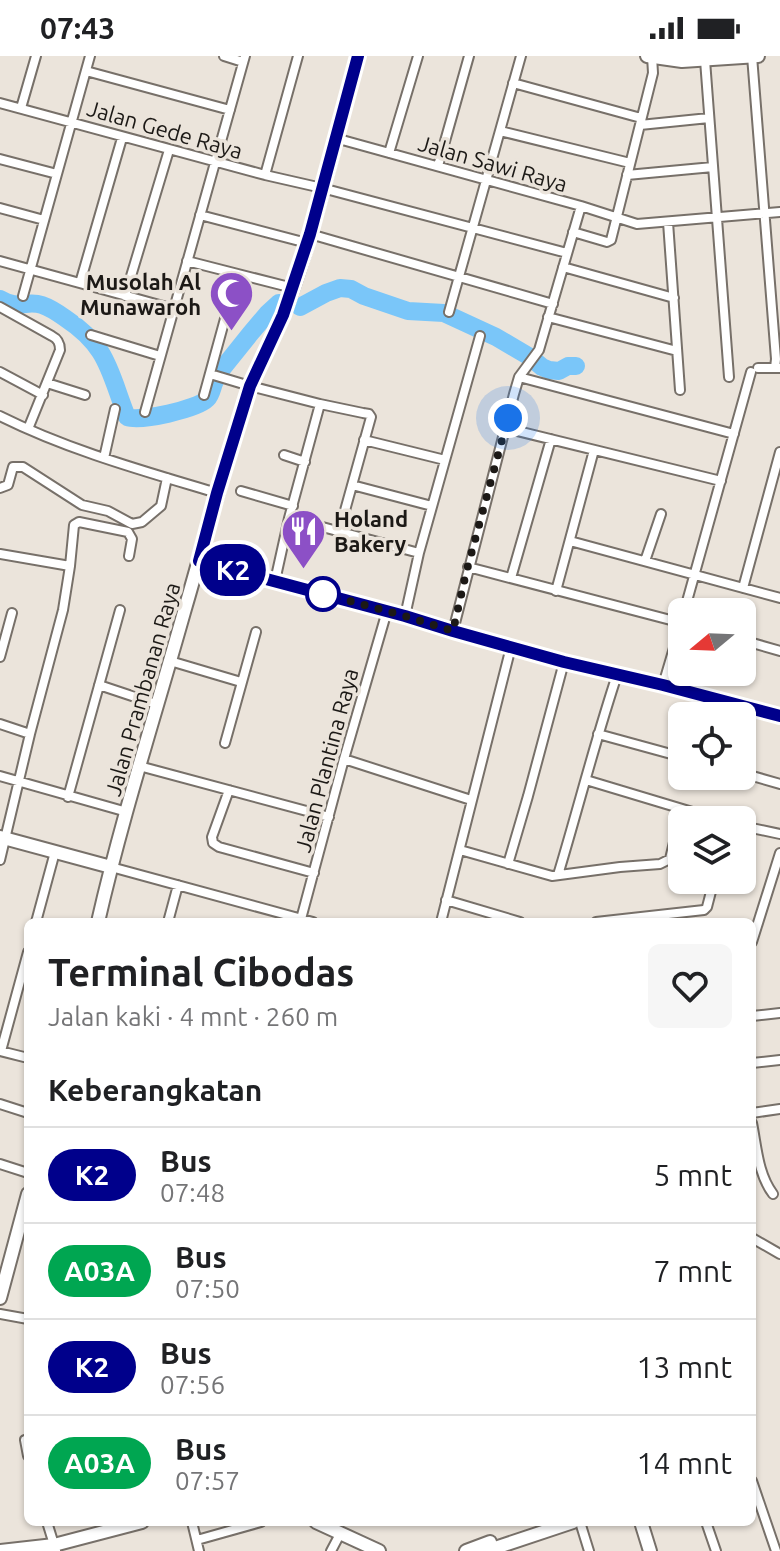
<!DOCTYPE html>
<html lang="id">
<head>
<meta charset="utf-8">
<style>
  :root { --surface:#fff; --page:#f6f6f6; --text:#202124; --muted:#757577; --line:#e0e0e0 }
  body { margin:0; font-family:Ubuntu,sans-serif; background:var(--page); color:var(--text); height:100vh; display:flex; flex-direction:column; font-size:30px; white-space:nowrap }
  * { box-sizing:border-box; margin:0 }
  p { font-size:26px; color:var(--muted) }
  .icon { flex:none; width:44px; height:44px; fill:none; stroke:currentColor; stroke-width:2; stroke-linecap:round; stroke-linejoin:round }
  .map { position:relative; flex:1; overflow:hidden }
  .drawer { position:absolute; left:24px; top:862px; width:732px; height:608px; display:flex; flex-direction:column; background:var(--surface); border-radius:12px; box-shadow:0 2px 6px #0004 }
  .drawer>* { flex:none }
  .badge { padding:0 16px; border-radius:26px; font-size:28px; line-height:52px }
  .needle { width:52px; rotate:251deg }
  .controls { position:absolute; left:668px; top:542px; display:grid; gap:16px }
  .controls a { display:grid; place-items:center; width:88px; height:88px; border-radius:12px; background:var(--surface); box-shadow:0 2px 6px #0004; font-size:40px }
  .you { position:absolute; width:40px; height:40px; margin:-20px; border:6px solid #fff; border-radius:50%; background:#1a73e8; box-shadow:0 0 0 12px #1a73e833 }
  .map>.badge { position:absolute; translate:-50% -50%; box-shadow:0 0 0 4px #fff }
  h2 { padding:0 24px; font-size:30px; line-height:72px }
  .round { display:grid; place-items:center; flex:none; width:84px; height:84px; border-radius:12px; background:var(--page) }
  .summary { display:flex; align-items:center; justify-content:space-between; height:136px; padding:0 24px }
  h1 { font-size:38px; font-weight:700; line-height:60px }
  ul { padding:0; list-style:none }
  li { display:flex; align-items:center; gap:24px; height:96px; padding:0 24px; border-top:2px solid var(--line) }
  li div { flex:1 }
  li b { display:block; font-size:30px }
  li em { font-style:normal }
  li .badge { min-width:88px; font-weight:700; text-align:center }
  .status { display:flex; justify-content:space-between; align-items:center; height:56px; padding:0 40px; background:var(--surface); direction:ltr }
  .status svg { height:22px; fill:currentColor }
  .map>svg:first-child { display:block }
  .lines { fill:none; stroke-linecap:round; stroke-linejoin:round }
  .river { stroke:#7ac6f9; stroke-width:18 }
  .street-casing { stroke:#777069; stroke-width:12 }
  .secondary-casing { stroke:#777069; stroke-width:16 }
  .street { stroke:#fff; stroke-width:8 }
  .secondary { stroke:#fff; stroke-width:12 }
  .line-casing { stroke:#fff; stroke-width:18 }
  .line { stroke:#00008b; stroke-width:12 }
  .walk { stroke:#1c1916; stroke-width:8; stroke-dasharray:0 14.4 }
  .stop-dot { fill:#fff; stroke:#00008b; stroke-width:4 }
  .labels { text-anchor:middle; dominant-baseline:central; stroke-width:7; stroke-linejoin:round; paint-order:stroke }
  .street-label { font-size:22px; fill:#1c1916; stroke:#ebe4db }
  .poi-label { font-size:22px; font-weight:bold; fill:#1c1916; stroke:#ebe4db; text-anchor:end }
</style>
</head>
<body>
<div class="status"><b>07:43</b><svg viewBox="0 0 49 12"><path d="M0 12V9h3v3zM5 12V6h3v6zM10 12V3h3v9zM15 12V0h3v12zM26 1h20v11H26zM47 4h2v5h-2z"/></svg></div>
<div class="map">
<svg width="780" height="1495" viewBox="0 0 780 1495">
  <rect width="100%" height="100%" fill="#ebe4db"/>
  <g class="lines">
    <path class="river" d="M0 243C18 254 27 244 42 249 51 252 58 257 65 262 109 291 109 316 127 361 141 366 197 353 207 343 212 338 212 331 215 325
      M300 251 326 237 340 232 351 233 364 240 408 255 444 257 496 281 530 301 542 311 549 314 559 315 568 310H576
      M218 318 250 278 267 258 279 247"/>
    <defs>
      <path id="street" d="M224 0 243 6
        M752 0 776 303 775 312
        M705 4 729 321
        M86 15 230 54
        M513 27 641 62
        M0 47 265 119 322 132 567 197
        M21 52 36 0
        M640 69 709 62
        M500 75 630 107
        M335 82 581 150 637 168 780 156
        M389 97 418 0
        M0 103 57 118
        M438 110 469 0
        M265 119 298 0
        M627 119 713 111
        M0 152 44 164
        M200 159 307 187
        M668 166 680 334
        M573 176 607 186 611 184 653 17 652 0
        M310 178 553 248
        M0 205 174 253
        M187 205 293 232
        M563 211 674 242
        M80 227 122 82
        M23 240 90 0
        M125 240 169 94
        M0 251 52 280C58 283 60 287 60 294L28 373
        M449 256 521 0
        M548 261 677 295
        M91 279 160 300
        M758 312H779
        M0 316 43 339
        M210 318 250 330 320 348 289 462 275 525
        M519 321 734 378
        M47 327 85 339
        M204 339 237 219
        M320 348 363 357 369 358 371 361 339 476
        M145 356 245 0
        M0 360C68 394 144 415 217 437
        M505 372 721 425
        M364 384 445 404
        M284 399 305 406
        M104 402 115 353
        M352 429 432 450
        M0 432 8 429 13 411H23L82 449 108 455 132 468 142 466 161 450 167 422
        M241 435 293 450
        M289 462 419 497
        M570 485 780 542
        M0 498 70 510
        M645 505 661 458
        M468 511 682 567
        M511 522 551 383
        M743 532 780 396
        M556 535 594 394
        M684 556 751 316
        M405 560 419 497 480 280
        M453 575 514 338 519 321 539 294 581 150
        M742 584 780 595
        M0 601 12 557
        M170 605 241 626
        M99 629 156 648
        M663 629 682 565
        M0 668 30 678
        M598 678 682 701
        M225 687 256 576
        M344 703 471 744
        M139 710 329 761
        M742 717 780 728
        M0 720 127 756
        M586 724 719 764
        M229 734 212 781 213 787 219 791 314 817
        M68 741 120 554
        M742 770 780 778
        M460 794 552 820 620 811 660 808 670 803 682 753
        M0 804 30 678 63 554 70 510 74 469 79 466 128 476 132 483 129 500
        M508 808 528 740 564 606
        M111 811 313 866
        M558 819C578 753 595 685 617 619
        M446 844 520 866
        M301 863 344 703 387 555
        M36 866 55 796
        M168 866 178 829
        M441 866 511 591
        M596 866 704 854 707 851 714 824
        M752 886 780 797
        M752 960 780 957
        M0 995 28 1002
        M1 995 28 896
        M752 1007 780 1004
        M0 1048 28 1057
        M752 1057 780 1053
        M752 1067C757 1092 758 1118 773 1138
        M0 1108 28 1117
        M752 1182 780 1198
        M0 1258 28 1263
        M28 1383 25 1384 28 1400
        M752 1425 776 1495
        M47 1466 56 1495
        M192 1466 199 1495
        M580 1466 589 1495
        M706 1466 716 1495
        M197 1484 261 1466
        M331 1495 340 1478"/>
      <path id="secondary" d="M647 0 682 5 758 0
        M199 505 405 560 453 575 564 606 663 629 780 660
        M0 781 111 811
        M98 866C122 761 155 659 184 556 206 482 224 407 249 334 258 307 274 283 284 257 315 174 334 86 358 0
        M0 1242 28 1138
        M316 1466 379 1495
        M641 1466 650 1495
        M0 1495 54 1489 142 1466
        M466 1495 490 1486
        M486 1495 573 1466"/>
    </defs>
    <use href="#street" class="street-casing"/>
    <use href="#secondary" class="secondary-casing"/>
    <use href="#street" class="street"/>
    <use href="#secondary" class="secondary"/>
  </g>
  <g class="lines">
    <defs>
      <path id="line" d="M358 0 310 178 283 259 250 330 217 437 199 505 405 560 453 575 564 606 663 629 780 660"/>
    </defs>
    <use href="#line" class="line-casing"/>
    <use href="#line" class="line"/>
    <path class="walk" d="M323 538 316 536 405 560 453 575 466 517 508 362"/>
  </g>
  <defs>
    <symbol id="mosque-pin" viewBox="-11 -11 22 30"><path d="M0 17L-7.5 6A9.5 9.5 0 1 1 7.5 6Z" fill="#8c50c6" stroke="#ebe4db"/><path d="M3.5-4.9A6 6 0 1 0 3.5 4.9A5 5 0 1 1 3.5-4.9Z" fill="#fff"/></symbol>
    <symbol id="restaurant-pin" viewBox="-11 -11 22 30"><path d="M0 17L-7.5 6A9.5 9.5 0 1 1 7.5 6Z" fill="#8c50c6" stroke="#ebe4db"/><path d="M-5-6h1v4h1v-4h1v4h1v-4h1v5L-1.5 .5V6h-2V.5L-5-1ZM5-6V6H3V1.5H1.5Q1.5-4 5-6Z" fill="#fff"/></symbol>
  </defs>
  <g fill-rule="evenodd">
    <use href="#mosque-pin" x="206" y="212" width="51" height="69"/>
    <use href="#restaurant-pin" x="278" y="450" width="51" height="69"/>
  </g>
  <circle class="stop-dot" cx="323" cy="538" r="16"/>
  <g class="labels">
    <g class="street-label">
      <text transform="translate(165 73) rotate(16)">Jalan Gede Raya</text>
      <text transform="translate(493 107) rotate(16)">Jalan Sawi Raya</text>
      <text transform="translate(142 633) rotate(-74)">Jalan Prambanan Raya</text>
      <text transform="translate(326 704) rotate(-75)">Jalan Plantina Raya</text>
    </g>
    <g class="poi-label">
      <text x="201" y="225">Musolah Al<tspan x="201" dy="25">Munawaroh</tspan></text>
      <text x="334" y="462" text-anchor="start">Holand<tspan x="334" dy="25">Bakery</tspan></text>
    </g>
  </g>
</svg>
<div class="controls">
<a><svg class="needle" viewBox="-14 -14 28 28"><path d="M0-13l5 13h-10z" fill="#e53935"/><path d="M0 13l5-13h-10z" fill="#757577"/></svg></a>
<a><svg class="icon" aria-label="locate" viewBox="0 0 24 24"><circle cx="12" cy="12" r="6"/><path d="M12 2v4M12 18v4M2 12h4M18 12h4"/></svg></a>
<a><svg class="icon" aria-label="layers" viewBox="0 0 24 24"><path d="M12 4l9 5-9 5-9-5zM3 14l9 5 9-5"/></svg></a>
</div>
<div class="you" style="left:508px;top:362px"></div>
<b class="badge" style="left:233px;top:514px;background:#00008b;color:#fff">K2</b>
<section class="drawer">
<div class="summary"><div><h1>Terminal Cibodas</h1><p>Jalan kaki · 4 mnt · 260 m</p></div><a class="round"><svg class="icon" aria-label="heart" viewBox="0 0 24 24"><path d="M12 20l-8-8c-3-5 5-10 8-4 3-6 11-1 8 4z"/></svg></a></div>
<h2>Keberangkatan</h2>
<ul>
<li><span class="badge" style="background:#00008b;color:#fff">K2</span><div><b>Bus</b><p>07:48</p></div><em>5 mnt</em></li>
<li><span class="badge" style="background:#00a651;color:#fff">A03A</span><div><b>Bus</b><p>07:50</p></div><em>7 mnt</em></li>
<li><span class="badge" style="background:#00008b;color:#fff">K2</span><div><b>Bus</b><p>07:56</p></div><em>13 mnt</em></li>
<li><span class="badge" style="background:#00a651;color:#fff">A03A</span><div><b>Bus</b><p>07:57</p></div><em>14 mnt</em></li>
</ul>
</section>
</div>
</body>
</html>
